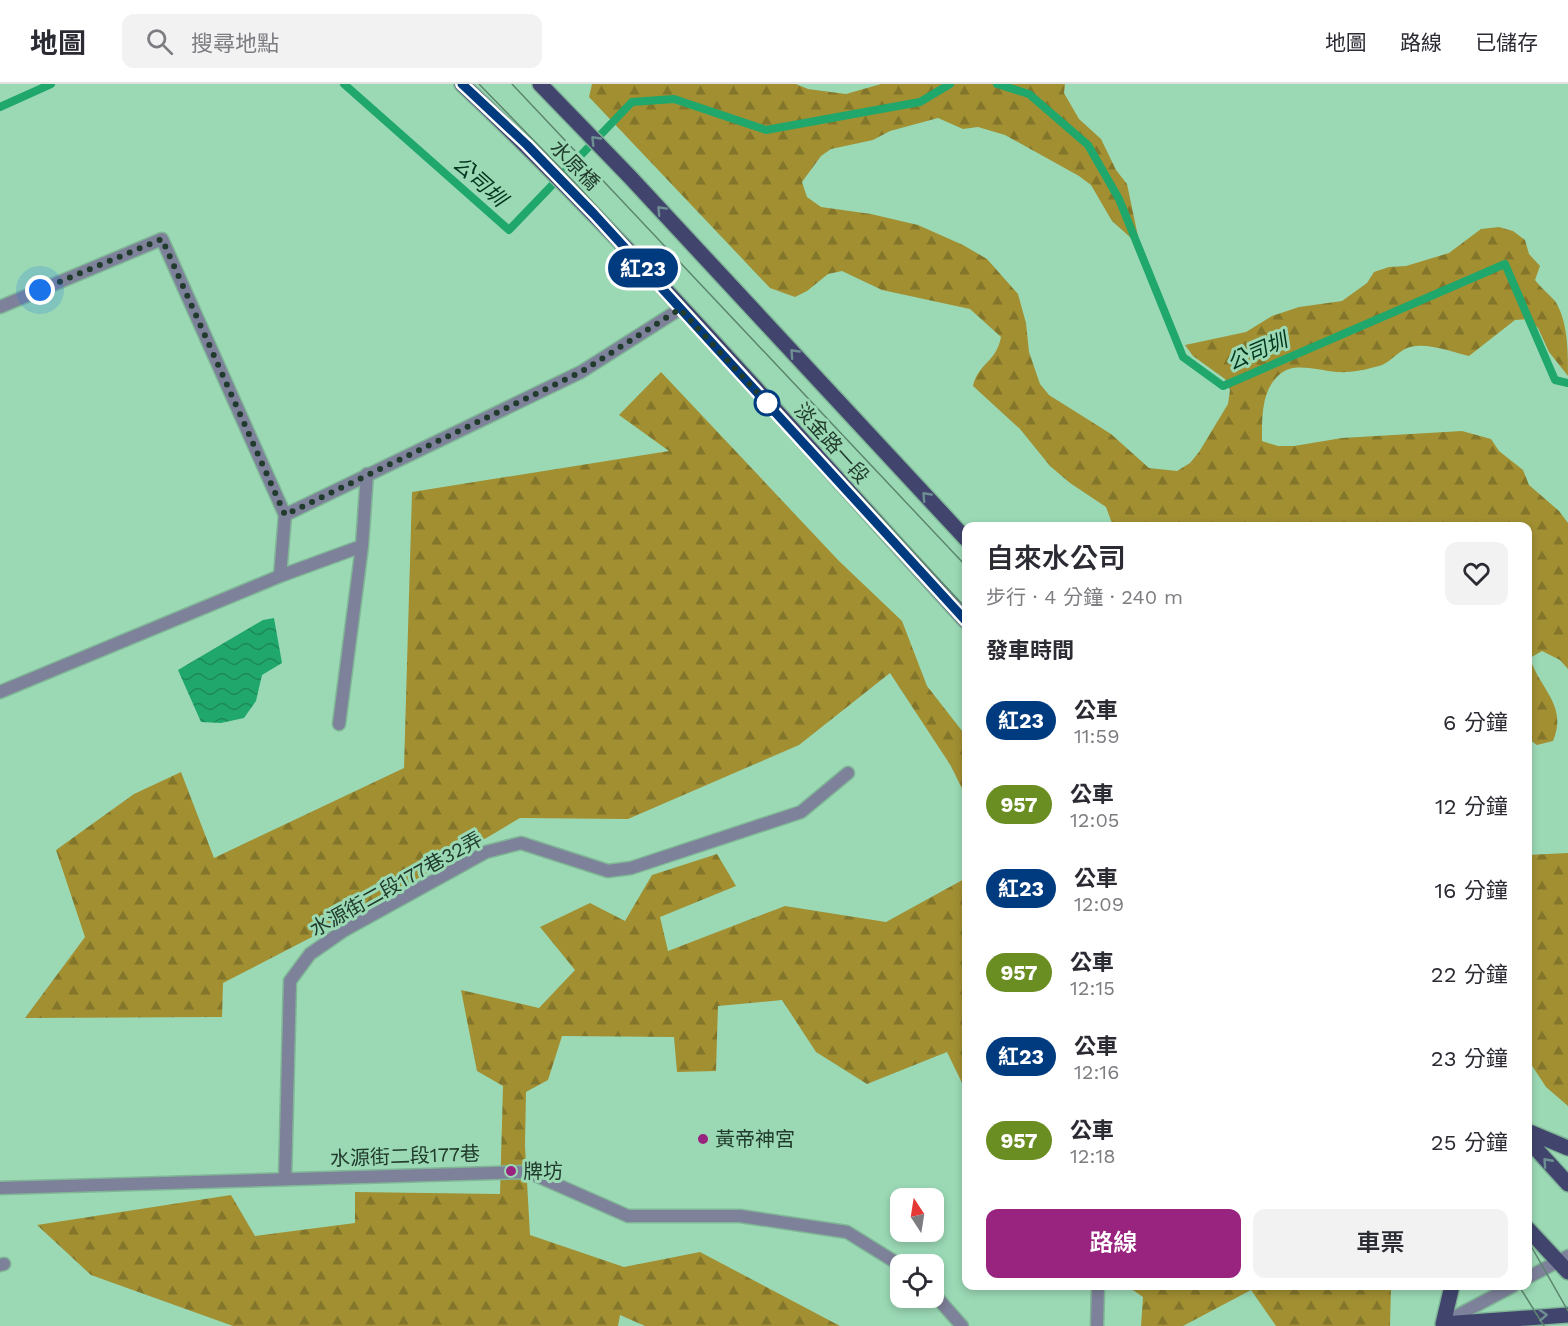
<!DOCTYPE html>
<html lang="zh-TW">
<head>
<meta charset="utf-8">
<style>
  :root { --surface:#fff; --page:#f2f2f3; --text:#2b2b33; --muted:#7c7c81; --line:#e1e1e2; --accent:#99247f }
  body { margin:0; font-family:"Work Sans","Noto Sans TC",sans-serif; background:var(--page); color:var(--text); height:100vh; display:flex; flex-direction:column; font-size:22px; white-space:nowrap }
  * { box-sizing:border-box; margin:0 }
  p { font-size:20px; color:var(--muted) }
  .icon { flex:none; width:33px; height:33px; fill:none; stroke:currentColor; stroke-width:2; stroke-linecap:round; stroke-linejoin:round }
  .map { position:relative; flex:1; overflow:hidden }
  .panel { position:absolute; left:962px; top:438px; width:570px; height:768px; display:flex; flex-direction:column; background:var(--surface); border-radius:12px; box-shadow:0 3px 9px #0003 }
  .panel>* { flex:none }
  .badge { padding:0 12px; border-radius:20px; font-size:21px; line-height:39px }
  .needle { width:39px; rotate:348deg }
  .buttons { position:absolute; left:890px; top:1104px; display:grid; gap:12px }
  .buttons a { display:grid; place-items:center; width:54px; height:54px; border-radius:12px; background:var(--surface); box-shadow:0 3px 9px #0003; font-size:30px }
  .you { position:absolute; width:30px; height:30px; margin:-15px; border:4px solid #fff; border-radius:50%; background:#1a73e8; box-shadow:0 0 0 9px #1a73e833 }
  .map>.badge { position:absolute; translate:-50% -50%; box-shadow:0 0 0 3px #fff }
  h2 { padding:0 24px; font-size:22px; line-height:54px }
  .round { display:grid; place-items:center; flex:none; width:63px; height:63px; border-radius:12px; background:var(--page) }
  .head { display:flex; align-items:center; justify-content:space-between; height:102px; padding:0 24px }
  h1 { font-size:28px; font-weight:600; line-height:45px }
  .button { display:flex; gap:12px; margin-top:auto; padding:12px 24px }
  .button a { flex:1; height:69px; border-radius:12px; background:var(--accent); color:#fff; font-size:24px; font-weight:600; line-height:69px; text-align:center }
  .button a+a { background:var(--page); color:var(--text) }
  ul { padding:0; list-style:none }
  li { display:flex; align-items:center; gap:18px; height:84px; padding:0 24px }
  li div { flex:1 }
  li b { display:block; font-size:22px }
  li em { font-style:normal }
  li .badge { min-width:66px; font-weight:700; text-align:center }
  header { display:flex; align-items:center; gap:36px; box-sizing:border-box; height:84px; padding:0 30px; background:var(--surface); border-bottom:2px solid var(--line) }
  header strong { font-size:28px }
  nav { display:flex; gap:33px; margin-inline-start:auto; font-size:21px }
  .search { width:420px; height:54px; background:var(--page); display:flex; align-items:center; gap:15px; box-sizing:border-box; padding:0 21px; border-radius:12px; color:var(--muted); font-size:22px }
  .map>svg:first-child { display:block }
  .forest { fill:url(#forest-firs) }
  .water { fill:url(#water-waves) }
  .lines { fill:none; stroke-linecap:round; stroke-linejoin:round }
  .stream { stroke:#20a76c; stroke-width:8 }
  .service-casing { stroke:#80b697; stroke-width:15 }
  .minor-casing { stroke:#80b697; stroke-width:15 }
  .primary-casing { stroke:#80b697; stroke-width:18 }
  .service { stroke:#7d8199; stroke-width:12 }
  .minor { stroke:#7d8199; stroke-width:12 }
  .primary { stroke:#41456e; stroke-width:15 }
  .tram { stroke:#5c876e; stroke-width:1.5 }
  .oneway { stroke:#6e8f92 }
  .line-casing { stroke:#fff; stroke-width:14 }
  .line { stroke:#003b80; stroke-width:9 }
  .walk { stroke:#213b2d; stroke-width:6; stroke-dasharray:0 10.8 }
  .stop-dot { fill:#fff; stroke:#003b80; stroke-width:3 }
  .poi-dot { fill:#99247f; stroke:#9bd9b5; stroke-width:2 }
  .labels { text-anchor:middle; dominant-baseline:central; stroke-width:6; stroke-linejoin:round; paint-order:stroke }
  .street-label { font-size:20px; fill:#213b2d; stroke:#9bd9b5 }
  .poi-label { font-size:20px; fill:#213b2d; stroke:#9bd9b5; text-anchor:start }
  .water-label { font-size:21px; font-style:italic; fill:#00341d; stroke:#9bd9b5 }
</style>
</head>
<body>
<header>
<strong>地圖</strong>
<div class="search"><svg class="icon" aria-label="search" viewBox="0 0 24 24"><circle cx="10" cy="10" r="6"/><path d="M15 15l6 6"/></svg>搜尋地點</div>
<nav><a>地圖</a><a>路線</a><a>已儲存</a></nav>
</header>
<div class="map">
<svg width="1568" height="1242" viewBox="0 0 1568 1242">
  <defs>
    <pattern id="forest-firs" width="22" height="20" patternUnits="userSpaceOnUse" patternTransform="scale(1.5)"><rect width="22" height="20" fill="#a18f32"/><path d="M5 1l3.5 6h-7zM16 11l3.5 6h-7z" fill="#83762b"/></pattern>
    <pattern id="water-waves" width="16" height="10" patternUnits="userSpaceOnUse" patternTransform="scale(1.5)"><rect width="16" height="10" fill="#20a76c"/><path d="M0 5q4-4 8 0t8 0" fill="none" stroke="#1c8959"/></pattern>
  </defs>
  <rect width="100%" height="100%" fill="#9bd9b5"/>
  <path class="forest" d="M592 0H796L808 5 846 10 881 0H1065L1064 9 1079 35 1101 55 1116 86 1127 100 1140 162 1112 137 1091 101 1079 92 1005 51 978 43 963 45 938 34 890 47 873 56 831 65 821 72 802 98 807 113 821 123 871 130 918 141 963 161 987 175 1018 210 1026 239 1029 268 1040 300 1049 311 1111 350 1149 384 1177 387 1190 379 1199 368 1228 320 1230 306 1225 295 1193 272 1185 261 1246 248 1272 232 1299 223 1342 217 1367 199 1374 188 1389 183 1406 182 1449 169 1481 145 1499 143 1513 147 1525 156 1529 170 1540 182 1535 196C1541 204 1549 210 1555 217 1568 237 1568 267 1568 292L1549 268 1538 244 1528 235 1515 236 1469 272C1452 268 1422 256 1405 265 1397 269 1391 277 1382 281 1372 284 1357 288 1346 288 1325 290 1296 275 1279 291 1261 307 1262 335 1262 357L1278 362H1294L1342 354 1462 347 1491 355 1499 367 1523 386 1529 401 1559 427 1568 439V585L1560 576 1542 567 1530 574C1540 606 1568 621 1553 657L1537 661 1527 654V442H1113L1106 423 1070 399 1050 382 1020 345 973 302C979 278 996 279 1001 253L970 225 882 206 842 187 828 190 807 207 795 213 770 204 589 13Z
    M661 288 839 477 902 537 927 602 966 652V713L951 682 890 589 799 661 628 735 520 734 366 825 223 899 222 933 25 934 85 853 56 766 134 710 181 688 214 774 404 684 412 408 669 367 619 331Z
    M1568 769V1022L1546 1003 1527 974V771Z
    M717 770 736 802 660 833 668 867 785 822 886 838 966 794V1007L947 968 867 1000 816 968 782 916 718 922 716 987 677 988 674 953 562 952 548 996 526 1008 525 1062 530 1151 624 1183 700 1168 840 1242H645L620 1231 618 1242H233L91 1191 37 1141 231 1111 255 1152 355 1139V1108L500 1110 503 1002 477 987 461 906 539 924 575 886 540 843 590 819 625 837 652 791Z
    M1127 1202H1391L1390 1242H1276L1251 1206 1183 1242H1141L1143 1213Z"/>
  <path class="water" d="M274 534 282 579 262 591 256 617 244 634 221 639 201 638 178 586 263 536Z"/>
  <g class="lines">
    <path class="stream" d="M344 0 509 146 632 18 674 15 766 46 920 18 950 0
      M997 0 1029 10 1088 61 1119 115 1183 273 1223 302 1505 180 1555 296 1568 299
      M0 23 51 0"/>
    <defs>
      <path id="service" d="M0 223 162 155 285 431 280 492
        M0 608 280 492 362 462
        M339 640 362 462 367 390
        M0 1181 4 1180"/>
      <path id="minor" d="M285 431 581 288 680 225
        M285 1095 290 897 310 870 343 847 486 768 521 759 608 787 631 784 801 728 848 689
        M0 1104 528 1088 628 1132H740L847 1148 900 1181
        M1527 1194 1568 1172
        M933 1209 962 1242
        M1445 1238 1513 1202
        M1097 1242 1098 1202"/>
      <path id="primary" d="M462 0C640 168 801 356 966 537
        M540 0 630 93 966 455
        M1527 1047 1568 1064
        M1527 1055 1568 1100
        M1527 1144 1568 1188
        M1452 1202 1443 1240 1568 1231"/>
    </defs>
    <use href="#service" class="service-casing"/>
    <use href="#minor" class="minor-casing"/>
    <use href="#primary" class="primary-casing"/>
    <use href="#service" class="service"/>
    <use href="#minor" class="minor"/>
    <use href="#primary" class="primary"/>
    <path class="tram" d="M479 0 577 101 798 345 966 524
      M512 0 966 482
      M1527 1155 1568 1227
      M1519 1202 1544 1242"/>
  </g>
  <defs><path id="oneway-chevron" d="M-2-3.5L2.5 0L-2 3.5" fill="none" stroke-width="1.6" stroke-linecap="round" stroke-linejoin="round" transform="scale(1.5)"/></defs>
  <g class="oneway">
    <use href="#oneway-chevron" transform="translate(595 56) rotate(-134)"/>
    <use href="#oneway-chevron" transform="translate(661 126) rotate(-133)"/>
    <use href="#oneway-chevron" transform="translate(794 269) rotate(-133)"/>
    <use href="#oneway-chevron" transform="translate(926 412) rotate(-133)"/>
    <use href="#oneway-chevron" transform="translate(1547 1078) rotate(-132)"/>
    <use href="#oneway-chevron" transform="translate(1543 1231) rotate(-3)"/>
  </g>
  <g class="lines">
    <defs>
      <path id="line" d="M462 0 527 61 594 130 966 537"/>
    </defs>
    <use href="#line" class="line-casing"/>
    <use href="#line" class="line"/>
    <path class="walk" d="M40 206 162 155 285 431 581 288 680 225 767 319"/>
  </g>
  <circle class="stop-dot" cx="767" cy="319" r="12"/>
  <g class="poi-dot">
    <circle cx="703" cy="1055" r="6"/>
    <circle cx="511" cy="1087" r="6"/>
  </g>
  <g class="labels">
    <g class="street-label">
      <text transform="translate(575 81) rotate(46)">水原橋</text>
      <text transform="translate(832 359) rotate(48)">淡金路一段</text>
      <text transform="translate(396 800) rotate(-29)">水源街二段177巷32弄</text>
      <text transform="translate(405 1072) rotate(-2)">水源街二段177巷</text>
    </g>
    <g class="poi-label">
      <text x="715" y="1055">黃帝神宮</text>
      <text x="523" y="1087">牌坊</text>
    </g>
    <g class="water-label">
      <text transform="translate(480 97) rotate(42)">公司圳</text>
      <text transform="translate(1257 267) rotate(-23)">公司圳</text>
    </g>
  </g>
</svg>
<div class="buttons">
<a><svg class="needle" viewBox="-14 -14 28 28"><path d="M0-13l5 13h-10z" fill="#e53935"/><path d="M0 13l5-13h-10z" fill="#7c7c81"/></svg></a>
<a><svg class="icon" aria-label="locate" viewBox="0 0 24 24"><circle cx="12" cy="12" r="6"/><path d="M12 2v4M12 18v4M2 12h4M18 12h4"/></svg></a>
</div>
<div class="you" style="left:40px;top:206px"></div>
<b class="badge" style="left:643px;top:184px;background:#003b80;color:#fff">紅23</b>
<section class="panel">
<div class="head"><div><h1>自來水公司</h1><p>步行 · 4 分鐘 · 240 m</p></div><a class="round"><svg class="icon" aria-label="heart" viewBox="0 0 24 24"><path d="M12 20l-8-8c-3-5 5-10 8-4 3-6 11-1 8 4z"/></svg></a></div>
<h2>發車時間</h2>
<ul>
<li><span class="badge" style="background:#003b80;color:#fff">紅23</span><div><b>公車</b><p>11:59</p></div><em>6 分鐘</em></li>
<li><span class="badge" style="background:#6b8e23;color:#fff">957</span><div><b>公車</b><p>12:05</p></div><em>12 分鐘</em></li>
<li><span class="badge" style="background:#003b80;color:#fff">紅23</span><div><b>公車</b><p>12:09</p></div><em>16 分鐘</em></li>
<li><span class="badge" style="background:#6b8e23;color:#fff">957</span><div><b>公車</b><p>12:15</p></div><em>22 分鐘</em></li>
<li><span class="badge" style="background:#003b80;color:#fff">紅23</span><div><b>公車</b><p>12:16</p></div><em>23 分鐘</em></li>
<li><span class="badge" style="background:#6b8e23;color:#fff">957</span><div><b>公車</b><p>12:18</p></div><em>25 分鐘</em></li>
</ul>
<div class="button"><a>路線</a><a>車票</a></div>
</section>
</div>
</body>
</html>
